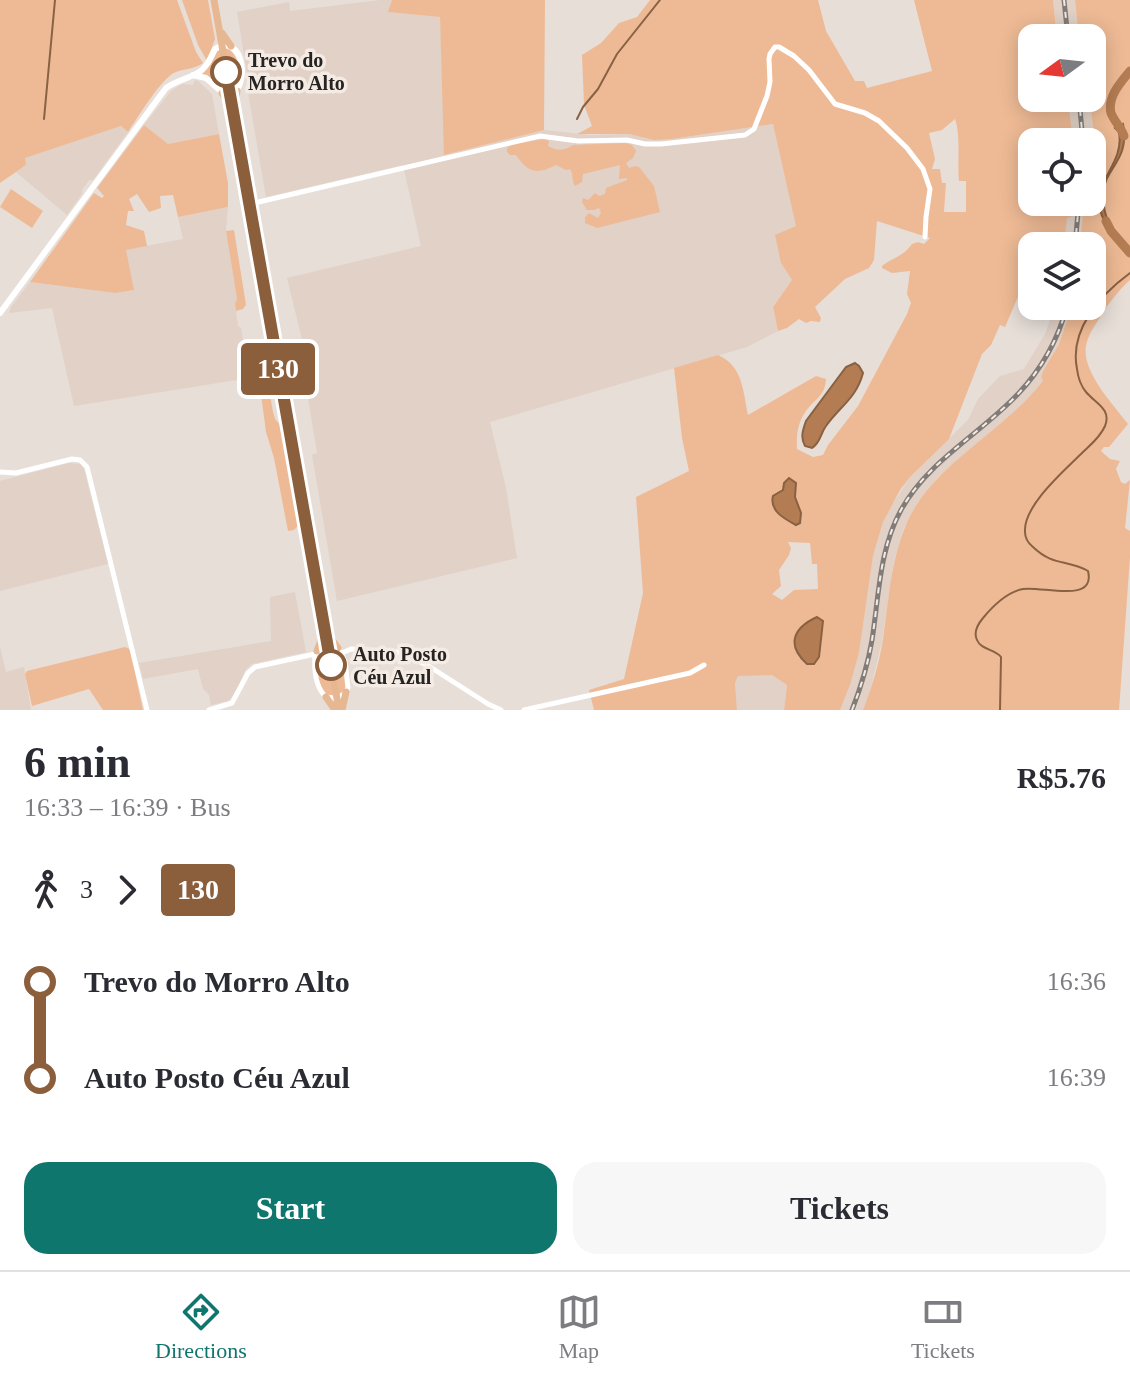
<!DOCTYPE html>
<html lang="en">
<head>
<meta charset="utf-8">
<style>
  :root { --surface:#fff; --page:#f7f7f7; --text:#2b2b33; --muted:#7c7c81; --line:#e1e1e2; --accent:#0f766e }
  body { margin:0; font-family:Georgia,serif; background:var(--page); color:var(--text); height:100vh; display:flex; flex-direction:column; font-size:30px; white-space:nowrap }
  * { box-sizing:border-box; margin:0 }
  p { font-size:26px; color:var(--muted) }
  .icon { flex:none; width:44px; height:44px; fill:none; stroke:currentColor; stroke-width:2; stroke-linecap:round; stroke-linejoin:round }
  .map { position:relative; height:710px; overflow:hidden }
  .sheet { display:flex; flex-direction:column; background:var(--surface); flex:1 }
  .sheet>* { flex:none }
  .badge { padding:0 16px; border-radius:6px; font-size:28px; line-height:52px }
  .needle { width:52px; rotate:255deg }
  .controls { position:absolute; left:1018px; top:24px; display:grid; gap:16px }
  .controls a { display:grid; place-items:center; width:88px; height:88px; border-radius:16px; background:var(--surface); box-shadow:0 4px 20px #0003; font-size:40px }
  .map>.badge { position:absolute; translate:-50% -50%; box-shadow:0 0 0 4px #fff }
  .legs { display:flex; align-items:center; gap:12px; height:88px; padding:0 24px; font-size:26px }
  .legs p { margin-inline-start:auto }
  .head { display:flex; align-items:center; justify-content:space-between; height:136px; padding:0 24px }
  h1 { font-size:44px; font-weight:700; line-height:60px }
  .action { display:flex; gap:16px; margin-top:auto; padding:16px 24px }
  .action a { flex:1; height:92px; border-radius:24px; background:var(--accent); color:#fff; font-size:32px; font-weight:700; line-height:92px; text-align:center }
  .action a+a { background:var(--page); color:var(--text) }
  ul { padding:0 24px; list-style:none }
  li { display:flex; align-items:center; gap:28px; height:96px; font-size:30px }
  li i { display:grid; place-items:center; width:12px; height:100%; margin:0 10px; background:currentColor }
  li i::after { content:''; width:20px; height:20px; margin:-10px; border:6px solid; border-radius:50%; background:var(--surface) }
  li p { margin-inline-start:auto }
  li:first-child i { background:linear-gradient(#0000 50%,currentColor 0) }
  li:last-child i { background:linear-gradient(currentColor 50%,#0000 0) }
  .tab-bar { display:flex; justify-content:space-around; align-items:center; height:112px; border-top:2px solid var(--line); background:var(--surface); font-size:22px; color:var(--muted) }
  .tab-bar a { display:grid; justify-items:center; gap:4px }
  .tab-bar .selected { color:var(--accent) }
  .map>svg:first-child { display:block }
  .built { fill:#e1d1c6 }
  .green { fill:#eeba95; fill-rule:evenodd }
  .water { fill:#b47c52; stroke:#896143; stroke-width:2 }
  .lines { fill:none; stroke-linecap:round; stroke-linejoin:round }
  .stream { stroke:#896143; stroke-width:2 }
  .river { stroke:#b47c52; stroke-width:9 }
  .street { stroke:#fff; stroke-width:5 }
  .secondary { stroke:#fff; stroke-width:6 }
  .primary { stroke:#e7b791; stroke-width:7 }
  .rail-casing { stroke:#827c78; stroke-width:5 }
  .rail { stroke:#f4ebe5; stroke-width:2; stroke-dasharray:6; stroke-linecap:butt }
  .line-1-casing { stroke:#fff; stroke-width:18 }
  .line-1 { stroke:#8b5e3c; stroke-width:12 }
  .stop-1-dot { fill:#fff; stroke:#8b5e3c; stroke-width:4 }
  .labels { text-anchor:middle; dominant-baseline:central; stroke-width:7; stroke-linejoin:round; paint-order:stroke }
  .stop-label { font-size:20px; font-weight:bold; fill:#262320; stroke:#f4ebe5; text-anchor:start }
</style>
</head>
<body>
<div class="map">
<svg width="1130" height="710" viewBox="0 0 1130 710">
  <rect width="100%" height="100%" fill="#e7ded8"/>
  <path class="built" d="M380 0H392L389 12 440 17 445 155 544 130 590 135 629 134 654 140 672 139 773 124 797 226 781 263 792 280 773 307 778 331 747 347 490 422 506 488 517 558 337 601 312 455 317 453 302 362 307 360 287 278 421 246 403 165 266 197 245 75 247 73 237 12 289 2 290 11Z
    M1053 0H1075L1079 38H1057Z
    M197 80 212 94 219 134 168 144 144 125 171 91 182 84 193 85 194 81Z
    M1068 98H1089L1094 132V154H1092V142H1073Z
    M121 126 128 132 93 180H89L82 190V194L67 215 16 172 26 165 24 158Z
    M1068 202H1084L1080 246H1064Z
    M228 207 226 231 237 299 235 303 238 326 241 328 249 378 74 406 52 308 9 313 11 307 30 282 115 293 133 290 125 250 183 239 178 217Z
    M1055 306H1072L1059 344 1043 371 1041 377 1044 381 1013 414 938 478 918 502 903 530 894 560 882 641 870 691 863 710H840L850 685 859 653 873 556 883 522 891 506 911 476 968 420 978 399 1000 376 1024 369 1045 334Z
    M69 463 81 464 84 469 108 564 0 591V481Z
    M295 592 306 652 252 664 246 669 235 694 228 701 211 705 209 695 203 689 198 669 143 679 139 663 271 641 270 597Z
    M0 647 6 672 24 667 31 710H0Z
    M738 675H772L787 685 784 710H737L735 683Z"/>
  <path class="green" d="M0 0H177L196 52 203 63C194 70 182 68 172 74 158 84 138 117 128 132L121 126 25 158 26 165 0 183Z
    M182 0H208L215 39 207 61 198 45Z
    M392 0H545L544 130 444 155 440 17 388 12Z
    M650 0H818L826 31 855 81H864L867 88 932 71 914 0H1053L1057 38H1032V98H1068L1073 142H1032V202H1074L1073 216 1067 218 1064 246H1032V272L1029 271 1005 327 1000 325 991 345 982 354 949 439 911 476 900 490 883 522 873 556 859 653 850 685 840 710H784L787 685 772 675 738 676 735 683 737 710H594L589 690 624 679 643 593 636 497 689 471 682 438 674 368 718 355C743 366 743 391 748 415L816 376 826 379C825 397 815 398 806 411 798 422 796 435 797 449L813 457 823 455 828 445 858 406 907 314 911 303 907 294 910 271 892 273 882 268V266C892 258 904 256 912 244L918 242 924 244 930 238 877 221 874 260 869 268 845 279 815 307 821 318 820 322 811 321 806 323 799 319 787 328 778 331 773 307 792 280 781 263 775 235 796 226 773 124 672 139 654 140 629 134H577L592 126 584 105 582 55 601 43 619 23 637 17ZM955 119C961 136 957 162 959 181H966V212H944L946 183H942L940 169H932L935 159 929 133 942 130ZM788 542 810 543 812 564H817L818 589 794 590 782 600 772 594 781 586 779 570 789 555 791 548Z
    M1075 0H1130V280C1117 292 1108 304 1099 319 1094 327 1089 334 1087 342 1078 368 1113 404 1128 424L1109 447H1104L1101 451 1110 459 1120 461 1116 469 1121 482 1125 484 1130 480 1125 528 1130 531V557L1119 710H863C872 687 879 664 883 639 890 593 891 545 917 504 948 457 1007 427 1043 381L1041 377 1043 371 1059 344 1072 306H1092V246H1080L1084 202H1092L1094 132 1089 98H1092V38H1079Z
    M227 47C240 59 243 71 237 88L228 92 198 74 216 50Z
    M144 125 168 144 219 134 228 183V207L178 217 173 195 160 196 161 208 149 212 137 194 129 199 134 211H128L126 225 144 231 147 246 126 250 134 290 115 293 30 282 94 193 102 198 104 196 97 188Z
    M545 139 549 141 548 146C556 151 565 151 573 145L625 143 632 145 636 151 633 158 626 163 629 168 635 166 639 167 654 186 660 212 597 228 585 223V217L589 213 598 218 601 213 599 208 594 210H587L582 202 583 198 588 200 595 193 599 196 605 194 606 188 627 180V178L619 179 620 165 583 174 582 182 575 186C571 180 574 174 570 169L566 170 556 165C537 175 528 173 516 155H510L507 152V148L513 144Z
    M11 189 43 211 32 228 0 207Z
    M234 230 246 305 243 309 236 311 235 303 237 299 226 231Z
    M262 361 265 366 273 412 275 419 282 427 297 506 298 526 294 530 288 531 274 458 266 432 257 364Z
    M125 647 130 649 143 710H103L89 689 32 706 25 674 27 671Z
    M335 649 343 659 346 688 341 694C338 695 331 697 328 695 317 690 312 660 322 652 325 650 332 650 335 649Z"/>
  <path class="water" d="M1123 124C1130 161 1105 167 1103 193 1102 206 1107 219 1111 231 1077 187 1126 171 1119 132L1115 128Z
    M855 363 859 366 863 373C856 399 840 406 826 426 820 434 821 442 812 448L805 446C800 437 803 430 806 421L846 367Z
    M789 478 796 483 795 497 801 513 800 523 796 525C785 519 769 511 773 496L783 490 784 483Z
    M817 617 823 621 819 657 814 664H807C786 645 793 628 817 617Z"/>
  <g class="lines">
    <path class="stream" d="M44 119 55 0
      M577 119 583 107 598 89 617 54 660 0
      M1000 710 1001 657C995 649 981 650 977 640 973 632 978 624 983 618 993 606 1007 592 1023 589 1043 586 1096 604 1088 571 1067 559 1054 567 1033 547 1028 543 1025 538 1025 532 1023 506 1064 471 1081 454 1089 446 1100 438 1105 426 1112 409 1095 403 1086 392 1081 386 1078 377 1077 369 1069 330 1100 295 1130 273"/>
    <path class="river" d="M1124 136C1121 127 1114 121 1111 113 1107 97 1121 82 1130 71
      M1106 221 1111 231 1130 253"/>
    <path class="street" d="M250 204 540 136 578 141 627 140 645 144H661L745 135 754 129 767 96 770 82 769 59 770 54 775 47H779L794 56 809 70 835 104 865 113 879 121 907 148 923 169 930 189 926 217 925 237
      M0 472 16 473 72 459 80 460 87 467 147 710
      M327 646 338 648 345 661 348 688C344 698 335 699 326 697 315 687 314 668 315 654L320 649Z
      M342 653 351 649 398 652 427 665 488 704 501 710
      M209 710 232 703 248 673 255 667 315 654
      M524 710 690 673 704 665"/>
    <path class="secondary" d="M193 75 206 78 223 93
      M0 313 166 88C178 79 197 77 204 68 209 63 212 55 215 49 241 33 250 78 234 93"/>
    <path class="primary" d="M214 0 339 710
      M222 33 231 46
      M222 93 230 106
      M234 106 237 91
      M327 633 338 648
      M317 651 323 635
      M326 697 335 710
      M342 710 346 692"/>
    <defs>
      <path id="rail" d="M1064 0 1068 38
        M1079 98 1083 142
        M1075 246 1079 202
        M852 710C861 687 868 664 872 640 879 596 879 550 901 510 928 461 979 435 1017 395 1041 370 1058 340 1067 306"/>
    </defs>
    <use href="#rail" class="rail-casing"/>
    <use href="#rail" class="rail"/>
  </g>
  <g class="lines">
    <defs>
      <path id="line-1" d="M226 72 331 665"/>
    </defs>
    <use href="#line-1" class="line-1-casing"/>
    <use href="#line-1" class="line-1"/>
  </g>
  <g class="stop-1-dot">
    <circle cx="226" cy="72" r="14"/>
    <circle cx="331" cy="665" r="14"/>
  </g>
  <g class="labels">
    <g class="stop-label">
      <text x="248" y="60">Trevo do<tspan x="248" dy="23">Morro Alto</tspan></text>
      <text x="353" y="654">Auto Posto<tspan x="353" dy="23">Céu Azul</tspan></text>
    </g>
  </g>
</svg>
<div class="controls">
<a><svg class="needle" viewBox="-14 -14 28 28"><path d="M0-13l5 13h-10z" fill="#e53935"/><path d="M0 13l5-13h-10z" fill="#7c7c81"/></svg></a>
<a><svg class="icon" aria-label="locate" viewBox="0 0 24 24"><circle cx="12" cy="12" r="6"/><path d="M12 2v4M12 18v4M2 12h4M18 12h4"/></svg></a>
<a><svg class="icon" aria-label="layers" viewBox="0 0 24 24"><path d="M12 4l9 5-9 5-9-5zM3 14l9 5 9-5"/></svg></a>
</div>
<b class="badge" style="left:278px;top:369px;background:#8b5e3c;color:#fff">130</b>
</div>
<section class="sheet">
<div class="head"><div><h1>6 min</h1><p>16:33 – 16:39 · Bus</p></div><b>R$5.76</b></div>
<div class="legs"><svg class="icon" aria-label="walk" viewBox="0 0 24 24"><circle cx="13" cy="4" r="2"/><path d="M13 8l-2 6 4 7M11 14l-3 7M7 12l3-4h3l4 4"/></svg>3<svg class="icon" aria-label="forward" viewBox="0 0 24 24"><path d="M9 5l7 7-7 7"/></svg><b class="badge" style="background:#8b5e3c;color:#fff">130</b></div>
<ul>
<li><i style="color:#8b5e3c"></i><b>Trevo do Morro Alto</b><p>16:36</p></li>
<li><i style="color:#8b5e3c"></i><b>Auto Posto Céu Azul</b><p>16:39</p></li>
</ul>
<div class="action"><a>Start</a><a>Tickets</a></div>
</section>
<nav class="tab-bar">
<a class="selected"><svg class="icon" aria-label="directions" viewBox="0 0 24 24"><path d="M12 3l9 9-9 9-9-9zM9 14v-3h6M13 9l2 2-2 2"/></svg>Directions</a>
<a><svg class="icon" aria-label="map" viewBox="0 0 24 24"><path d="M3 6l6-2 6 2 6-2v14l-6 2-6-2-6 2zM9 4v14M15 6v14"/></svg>Map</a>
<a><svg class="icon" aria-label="tickets" viewBox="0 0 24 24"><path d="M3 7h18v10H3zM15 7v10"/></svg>Tickets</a>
</nav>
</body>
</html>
